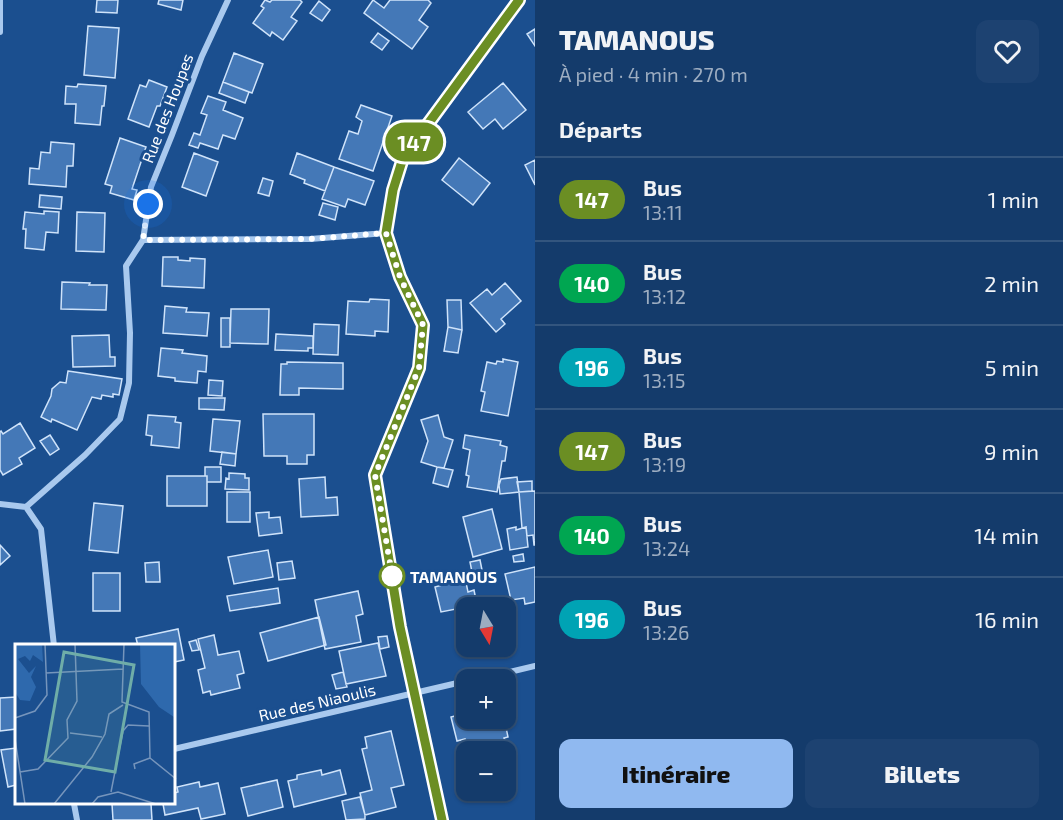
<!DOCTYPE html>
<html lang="fr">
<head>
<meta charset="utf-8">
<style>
  :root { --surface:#143b6b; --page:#1d4271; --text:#f1f3f6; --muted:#9dadc1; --line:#33557e; --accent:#90b9f0 }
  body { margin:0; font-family:"Exo 2",sans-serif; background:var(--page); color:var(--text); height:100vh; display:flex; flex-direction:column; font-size:22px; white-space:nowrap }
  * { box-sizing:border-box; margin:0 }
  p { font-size:20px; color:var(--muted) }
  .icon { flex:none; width:33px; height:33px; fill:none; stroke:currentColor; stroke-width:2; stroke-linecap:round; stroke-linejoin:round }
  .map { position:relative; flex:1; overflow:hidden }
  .panel { display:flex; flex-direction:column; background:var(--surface); width:528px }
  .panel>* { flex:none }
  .badge { padding:0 12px; border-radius:20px; font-size:21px; line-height:39px }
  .needle { width:39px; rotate:170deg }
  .tools { position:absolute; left:456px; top:597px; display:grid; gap:12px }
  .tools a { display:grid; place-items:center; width:60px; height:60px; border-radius:12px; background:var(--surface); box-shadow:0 2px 4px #0004,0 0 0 2px var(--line); font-size:30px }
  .you { position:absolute; width:30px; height:30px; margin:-15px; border:4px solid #fff; border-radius:50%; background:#1a73e8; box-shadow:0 0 0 9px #1a73e833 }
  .map>.badge { position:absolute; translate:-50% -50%; box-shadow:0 0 0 3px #fff }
  h2 { padding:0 24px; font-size:22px; line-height:54px }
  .round { display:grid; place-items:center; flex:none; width:63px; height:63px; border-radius:12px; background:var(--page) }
  .overview { display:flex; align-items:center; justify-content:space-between; height:102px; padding:0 24px }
  h1 { font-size:28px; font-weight:800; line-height:45px }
  .action { display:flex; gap:12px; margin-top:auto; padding:12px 24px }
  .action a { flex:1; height:69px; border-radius:12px; background:var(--accent); color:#111; font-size:24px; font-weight:800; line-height:69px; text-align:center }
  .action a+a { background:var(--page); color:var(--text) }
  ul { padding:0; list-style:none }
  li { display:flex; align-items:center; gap:18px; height:84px; padding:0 24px; border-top:2px solid var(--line) }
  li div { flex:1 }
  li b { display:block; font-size:22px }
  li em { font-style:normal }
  li .badge { min-width:66px; font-weight:700; text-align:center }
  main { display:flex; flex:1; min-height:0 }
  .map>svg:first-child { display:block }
  .building { fill:#4478b7; stroke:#cfe3fa; stroke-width:1.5 }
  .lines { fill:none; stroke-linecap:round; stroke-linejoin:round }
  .minor { stroke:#a9c9ee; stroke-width:6 }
  .line-casing { stroke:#fff; stroke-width:14 }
  .line { stroke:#6b8e23; stroke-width:9 }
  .walk { stroke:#fff; stroke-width:6; stroke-dasharray:0 10.8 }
  .stop-dot { fill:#fff; stroke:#6b8e23; stroke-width:3 }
  .labels { text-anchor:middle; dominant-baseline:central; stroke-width:6; stroke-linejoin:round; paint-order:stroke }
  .street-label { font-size:16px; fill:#fff; stroke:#1b4f8f }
  .stop-label { font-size:16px; font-weight:bold; fill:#fff; stroke:#1b4f8f; text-anchor:start }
  .inset-road { fill:none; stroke:#7695bc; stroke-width:1.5 }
  .view { fill:#6fada8; fill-opacity:0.15; stroke:#6fada8; stroke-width:3 }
  .inset-edge { fill:none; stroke:#fff; stroke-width:3 }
</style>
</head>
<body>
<main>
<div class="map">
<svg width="535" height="820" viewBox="0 0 535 820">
  <rect width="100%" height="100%" fill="#1b4f8f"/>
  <path class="building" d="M97 0H118L117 13 96 12Z
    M159 0H183L181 10 158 4Z
    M265 0 270 2 272 0H300L302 2 291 17 297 21 283 40 272 32 270 36 253 23 264 8 261 6Z
    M373 0 384 8 390 0H428L431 3 419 20 428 27 412 49 364 13Z
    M319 1 330 10 322 21 310 13Z
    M88 26 119 28 115 78 84 75Z
    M535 29V46L527 34Z
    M378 33 389 41 382 50 371 42Z
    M234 53 263 64 252 93 223 82Z
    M149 80 167 87 160 106H157L149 127 128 119 140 85 146 87Z
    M223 82 249 92 245 103 219 93Z
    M503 83 526 110 503 129 495 119 483 129 468 112Z
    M78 84 106 86 104 106H102L100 125 75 123 76 104H65L66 86 77 87Z
    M208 96 226 102 223 110 243 118 235 139 223 135 218 149 200 143 198 148 189 145 194 133 200 135 207 115 201 113Z
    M361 105 392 116 373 171 339 159 349 131 358 134 362 121 356 117Z
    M120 138 146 147 132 189 137 190 134 200 110 193 112 186 105 184Z
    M51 142 74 144 73 166H67L66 187 29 184 30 168 39 169 41 152 50 153Z
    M194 153 218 162 206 196 182 187Z
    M297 153 334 167 325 191 304 183 305 180 290 174Z
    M459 158 490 183 473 205 442 180Z
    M535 160V185L525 165Z
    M334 167 374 181 365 205 348 199 345 207 322 199Z
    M263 178 273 181 269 196 258 193Z
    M40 195 62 197 61 209 39 207Z
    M323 203 338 207 335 220 319 215Z
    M44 211 59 212 58 233 46 232 44 250 25 248 26 229H23L25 212 44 214Z
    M77 212 105 213 104 252 76 251Z
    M163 257H178V260L190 261V258L205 259 204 288 162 286Z
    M62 282 90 283 89 285H107L106 310 61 309Z
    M505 283 521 301 501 319 505 324 496 332 470 303 487 289 492 295Z
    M370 299 389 300 388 332 375 331V336L346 334 348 301 369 302Z
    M447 300H461L462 330 448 327Z
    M165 306 187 308 186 312 209 313 207 336 163 333Z
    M231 309H269L268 344 230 343Z
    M221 318H230V347H221Z
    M314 324 339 325 338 355 313 354Z
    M448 327 462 330 458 353 444 351Z
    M276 334 313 336V348H308V351L275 350Z
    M109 335 110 357H115V366L73 367 72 336Z
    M161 348 183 350 182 353 207 356 206 372 198 371 197 383 175 381V378L158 376Z
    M503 359 518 362 508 416 481 411 485 392 481 391 487 362 496 364 497 361 503 362Z
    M287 362 343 363V389L299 388V395H280L281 364H287Z
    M68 371 122 379 119 395 113 394V397L102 395 101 399 92 397 77 430 52 419 51 422 41 417 51 396 52 389 60 382 66 383Z
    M209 380 223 381 222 396 208 395Z
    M199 398H225L224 410 199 409Z
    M263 414H314V455H307V464H287V456H264Z
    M148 415 176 417 175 422 181 423 179 448 151 445 152 436 146 435Z
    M438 415 444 437 453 440 444 468 437 467 421 462 428 441 421 420Z
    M213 419 240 421 236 454 210 451Z
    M20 423 35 448 19 458 22 464 3 475 0 470V432L1 431 3 434Z
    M50 435 59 449 50 455 40 441Z
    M465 435 501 441 500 445 507 447 505 461H502L497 492 467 487 469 476 466 475 470 450 463 448Z
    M222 452 236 454 235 466 220 464Z
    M205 467H221V482H207V476H205Z
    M437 467 453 470 448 487 433 483Z
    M229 473 245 474V478H249V490L225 489 226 478 229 479Z
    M167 476H207V506H167Z
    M325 477 326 498 337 497 338 515 301 517 299 479Z
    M517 477 519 492 500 494 499 485 501 479Z
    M532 481V491L519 492 517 482Z
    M535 491V545H534L533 535 527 536 526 527 522 528 519 492Z
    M227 492H250V522H227Z
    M94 503 123 506 118 553 89 550Z
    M492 509 502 549 473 557 463 517Z
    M269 512V518L280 517 282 533 259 536 256 513Z
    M516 527V530L526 527 528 547 510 550 507 529Z
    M0 545 10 556 0 565Z
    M268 550 273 577 234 584 228 557Z
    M523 554 524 561 514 562 513 556Z
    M480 560 483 575 473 577 470 562Z
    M292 561 295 578 279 580 277 563Z
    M159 562 160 582H146L145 563Z
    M535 567V602L525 604 524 598 511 600 505 574Z
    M93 573H120V611H93Z
    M455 574 456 580 465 578 468 592 474 590 477 605 441 612 435 587 446 584 445 576Z
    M278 588 280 603 230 611 227 596Z
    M358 591 363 614 356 616 361 642 325 649 315 600Z
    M319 617 326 645 268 661 260 633Z
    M178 629 184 660 174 662V646H138L136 638Z
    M214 635 218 655 239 651 244 673 237 675 240 688 211 695 210 691 203 693 198 670 205 668 198 639Z
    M387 636 389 647 380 649 378 637Z
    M196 640 199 650 192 651 189 642Z
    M378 643 386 676 346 684 339 651Z
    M343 672 347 687 336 689 332 675Z
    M16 697V729L0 731V698Z
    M466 713V718H504L508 737 504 738 512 761 506 763V752H468L465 739 457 741 451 717Z
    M391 731 404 785 391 788 396 807 365 815 360 793 372 790 362 749 367 748 365 737Z
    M16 748V785L8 787 1 750Z
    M321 770 322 775 340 770 346 794 294 807 288 781 297 779V775Z
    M277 780 283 807 248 816 241 788Z
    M199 782 200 787 218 783 225 814 201 819 198 808 165 815 163 804H174V793L178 792 177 787Z
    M360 797 365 815V819L346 820 342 801Z
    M112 804H151L152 820H113Z"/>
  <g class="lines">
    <path class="minor" d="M0 32V0
      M143 240 310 239 386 233
      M0 504 26 507 41 529 54 646
      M26 507 85 455 120 419 129 383 130 333 126 266 143 240 151 187 172 135 202 56 228 0
      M475 680 535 666
      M174 749 466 681
      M74 804 77 820
      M442 820 400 627 375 475 419 368 423 325 400 277 386 233 393 190 403 158 519 0"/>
  </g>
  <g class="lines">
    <defs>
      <path id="line" d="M442 820 400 627 375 475 419 368 423 325 400 277 386 233 393 190 403 158 519 0"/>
    </defs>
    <use href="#line" class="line-casing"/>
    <use href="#line" class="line"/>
    <path class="walk" d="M148 204 143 240 310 239 386 233 400 277 423 325 419 368 375 475 393 581 392 576"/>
  </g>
  <circle class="stop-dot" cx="392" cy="576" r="12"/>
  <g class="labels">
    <g class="street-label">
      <text transform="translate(167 108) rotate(-69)">Rue des Houpes</text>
      <text transform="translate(317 702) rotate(-13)">Rue des Niaoulis</text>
    </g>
    <g class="stop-label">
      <text x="410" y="576">TAMANOUS</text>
    </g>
  </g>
  <g transform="translate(15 644)">
    <rect width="160" height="160" fill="#1b4f8f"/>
    <path d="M0 0H27L28 18 18 11 15 17 10 12 3 15 14 29 21 22 16 33 21 43 15 57 5 56 0 48ZM125 0H160V82L159 73 144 63 126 40Z" fill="#2e69ad"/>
    <path class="inset-road" d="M109 0 107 58 134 68 135 114 161 135M31 29 108 25M0 74 20 67 32 51 30 0H17M55 89 87 93M0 95 10 160M120 125 119 120 135 114M5 128 23 125 53 94 52 76 62 57 60 0M96 148 108 87 113 81 134 82M39 160 77 113 90 90 94 70 108 61M77 160 83 153 103 148 141 160"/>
    <path class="view" d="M49 8 119 21 100 128 30 116Z"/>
    <rect width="160" height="160" class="inset-edge"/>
  </g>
</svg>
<div class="tools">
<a><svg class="needle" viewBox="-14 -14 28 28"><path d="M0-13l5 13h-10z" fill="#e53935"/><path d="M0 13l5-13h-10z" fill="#9dadc1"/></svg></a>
<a>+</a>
<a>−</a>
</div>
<div class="you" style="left:148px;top:204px"></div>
<b class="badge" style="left:414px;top:142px;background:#6b8e23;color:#fff">147</b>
</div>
<section class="panel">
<div class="overview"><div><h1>TAMANOUS</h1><p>À pied · 4 min · 270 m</p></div><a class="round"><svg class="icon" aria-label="heart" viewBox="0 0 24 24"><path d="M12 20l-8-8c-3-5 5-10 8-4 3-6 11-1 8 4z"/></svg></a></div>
<h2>Départs</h2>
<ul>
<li><span class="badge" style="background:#6b8e23;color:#fff">147</span><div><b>Bus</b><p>13:11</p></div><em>1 min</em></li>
<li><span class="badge" style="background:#00a651;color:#fff">140</span><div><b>Bus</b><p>13:12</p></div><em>2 min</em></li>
<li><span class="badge" style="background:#00a3b4;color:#fff">196</span><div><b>Bus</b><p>13:15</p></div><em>5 min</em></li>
<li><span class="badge" style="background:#6b8e23;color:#fff">147</span><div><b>Bus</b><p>13:19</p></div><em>9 min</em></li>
<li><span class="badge" style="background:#00a651;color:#fff">140</span><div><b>Bus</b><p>13:24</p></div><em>14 min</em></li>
<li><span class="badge" style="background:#00a3b4;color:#fff">196</span><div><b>Bus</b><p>13:26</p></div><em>16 min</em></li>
</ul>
<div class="action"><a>Itinéraire</a><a>Billets</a></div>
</section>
</main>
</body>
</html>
